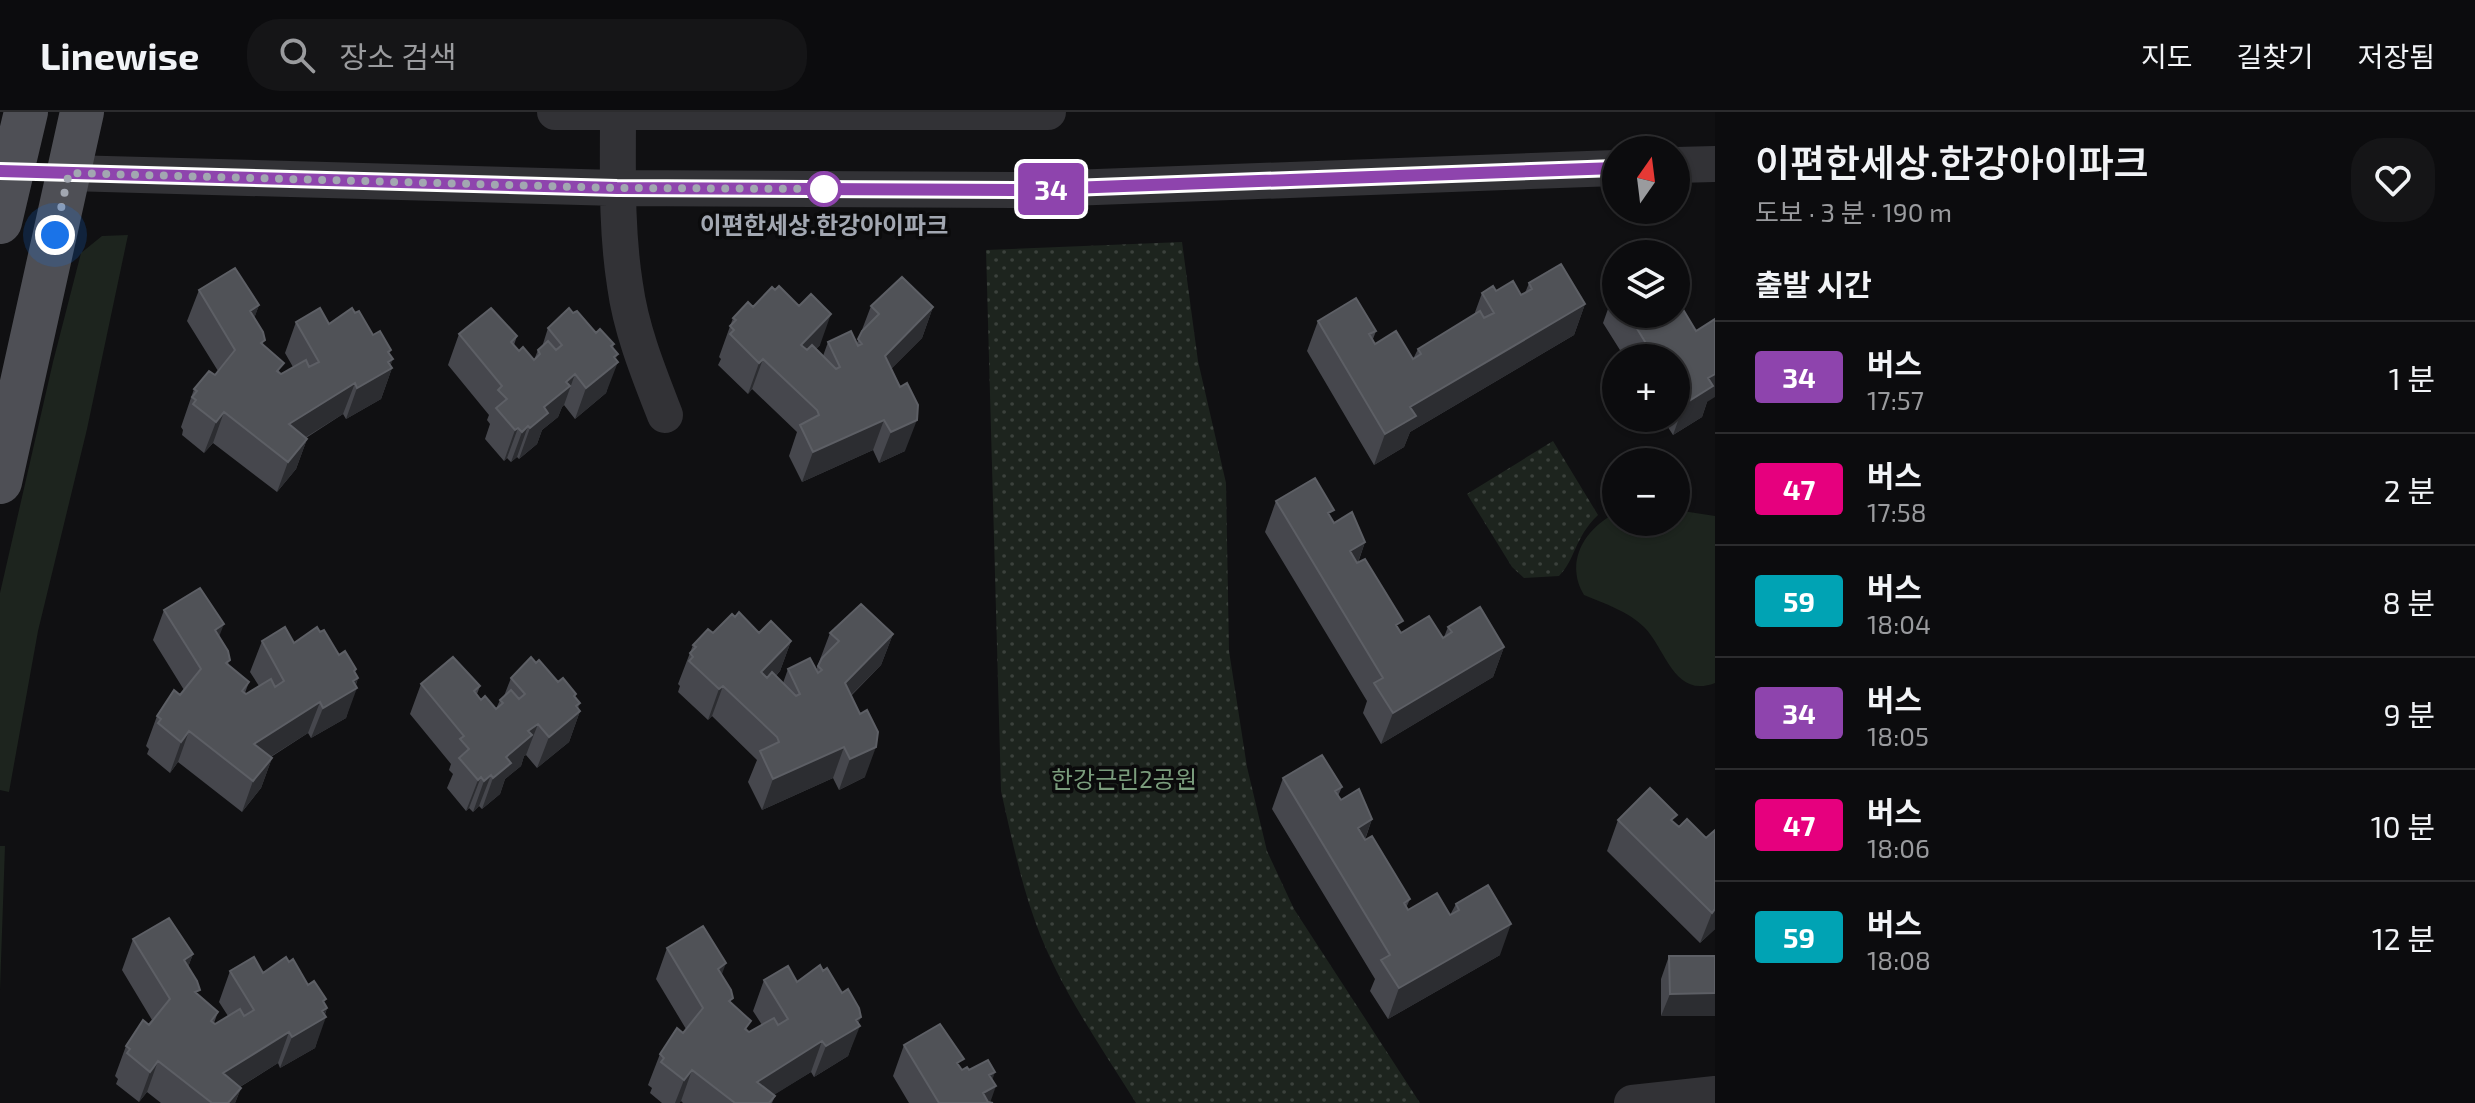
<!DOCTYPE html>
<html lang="ko">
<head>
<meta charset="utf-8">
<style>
  :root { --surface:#0c0c0e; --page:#151517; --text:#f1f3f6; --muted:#9a9b9e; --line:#2c2c2e }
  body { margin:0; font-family:"Exo 2","Noto Sans KR",sans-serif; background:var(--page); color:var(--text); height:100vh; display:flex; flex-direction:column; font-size:30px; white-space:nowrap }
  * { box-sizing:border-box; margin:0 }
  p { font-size:26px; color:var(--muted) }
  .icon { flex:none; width:44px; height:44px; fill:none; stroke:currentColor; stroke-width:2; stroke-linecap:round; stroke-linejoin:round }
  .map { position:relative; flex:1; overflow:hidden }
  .panel { display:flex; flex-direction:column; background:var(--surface); width:760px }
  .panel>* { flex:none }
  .badge { padding:0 16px; border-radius:6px; font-size:28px; line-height:52px }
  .needle { width:52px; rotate:14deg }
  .tools { position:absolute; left:1602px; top:24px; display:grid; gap:16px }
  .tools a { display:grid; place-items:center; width:88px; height:88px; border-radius:50%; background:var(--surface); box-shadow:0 2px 6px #0004,0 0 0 2px var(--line); font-size:40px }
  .you { position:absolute; width:40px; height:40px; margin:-20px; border:6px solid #fff; border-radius:50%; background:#1a73e8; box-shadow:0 0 0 12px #1a73e833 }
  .map>.badge { position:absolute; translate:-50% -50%; box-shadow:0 0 0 4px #fff }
  h2 { padding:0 40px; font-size:30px; line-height:72px }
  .round { display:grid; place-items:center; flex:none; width:84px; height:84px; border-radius:32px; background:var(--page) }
  .overview { display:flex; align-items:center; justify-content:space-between; height:136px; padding:0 40px }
  h1 { font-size:38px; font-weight:600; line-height:60px }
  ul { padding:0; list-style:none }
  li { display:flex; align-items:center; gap:24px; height:112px; padding:0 40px; border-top:2px solid var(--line) }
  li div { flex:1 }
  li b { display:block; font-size:30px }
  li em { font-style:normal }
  li .badge { min-width:88px; font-weight:700; text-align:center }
  header { display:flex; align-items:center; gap:48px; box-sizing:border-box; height:112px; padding:0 40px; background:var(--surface); border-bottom:2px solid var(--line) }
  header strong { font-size:38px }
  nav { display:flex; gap:44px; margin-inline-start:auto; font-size:28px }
  .search { width:560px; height:72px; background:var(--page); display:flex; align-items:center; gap:20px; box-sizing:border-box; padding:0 28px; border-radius:32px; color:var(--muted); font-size:30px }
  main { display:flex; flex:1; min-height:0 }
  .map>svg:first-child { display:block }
  .grass { fill:#1d241e }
  .park { fill:url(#park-dots) }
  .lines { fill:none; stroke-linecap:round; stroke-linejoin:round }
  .minor { stroke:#323236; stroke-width:36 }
  .major { stroke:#4e4f55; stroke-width:44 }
  .wall { fill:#46474d }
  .shaded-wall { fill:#2c2d31 }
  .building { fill:#505257; stroke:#5d5f65; stroke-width:2 }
  .line-casing { stroke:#fff; stroke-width:18 }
  .line { stroke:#8e44ad; stroke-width:12 }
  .walk { stroke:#a2a7b1; stroke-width:8; stroke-dasharray:0 14.4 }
  .stop-dot { fill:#fff; stroke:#8e44ad; stroke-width:4 }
  .labels { text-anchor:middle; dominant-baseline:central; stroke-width:7; stroke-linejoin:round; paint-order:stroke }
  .stop-label { font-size:24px; font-weight:bold; fill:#a2a7b1; stroke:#0b0b0c }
  .park-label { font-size:24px; fill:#7a9c7c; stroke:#0b0b0c }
</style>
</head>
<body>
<header>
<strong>Linewise</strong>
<div class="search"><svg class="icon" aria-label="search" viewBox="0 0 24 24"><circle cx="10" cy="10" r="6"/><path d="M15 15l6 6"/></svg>장소 검색</div>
<nav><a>지도</a><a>길찾기</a><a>저장됨</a></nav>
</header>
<main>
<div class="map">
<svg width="1715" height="991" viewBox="0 0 1715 991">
  <defs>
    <pattern id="park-dots" width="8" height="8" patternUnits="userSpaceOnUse" patternTransform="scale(2)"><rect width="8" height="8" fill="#1d241e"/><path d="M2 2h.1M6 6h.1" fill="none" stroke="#3b413c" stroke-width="1.8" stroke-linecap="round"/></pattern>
  </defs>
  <rect width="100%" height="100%" fill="#101012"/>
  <path class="grass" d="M128 123 87 317 38 519 9 680 0 678V481L53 250 81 141 102 124Z
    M1676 398 1715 404V571C1674 587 1666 537 1644 515 1628 499 1605 492 1584 483 1564 450 1585 416 1616 401V410H1676Z
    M0 734H5L0 878Z"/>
  <path class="park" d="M1182 130 1198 249 1226 371 1229 539 1247 655 1267 739 1294 797 1420 991H1136C1100 933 1058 874 1035 809 1020 767 1011 723 1001 679L986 138Z
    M1553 329 1598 403C1574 426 1576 447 1559 464L1524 466 1512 455 1467 382Z"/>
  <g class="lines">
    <path class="minor" d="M555 0H1048
      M618 0C618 58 616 116 625 173 631 218 649 262 665 303
      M1676 53 1715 52
      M69 61 617 76 1014 78 1616 56
      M1632 991 1715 982"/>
    <path class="major" d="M0 110 26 0
      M0 370 82 0"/>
  </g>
  <path class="wall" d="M1529 171 1585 192 1574 223 1410 320 1404 335 1374 353 1307 239 1318 209 1376 219 1373 227 1375 232 1413 247 1418 237 1474 203 1482 181 1496 179 1521 183 1525 181Z
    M199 178 259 193 254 206 264 234 281 262 293 255 285 241 296 210 329 212 355 201 390 242V254L392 256 381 287 346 307 343 302 306 326 307 327 296 357 277 380 213 331 204 341 182 323 183 318 181 315 194 277 215 263 218 259 187 209Z
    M1616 179V202H1676L1696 219 1707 290 1702 305 1673 323 1662 306H1676V246H1625L1603 211 1614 180Z
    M871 194 933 195 922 226 891 257 905 339 879 351 873 338 802 370 789 344 797 320 752 277 748 282 718 253 721 247 719 245 733 206 753 195 820 233 816 237 823 244 828 230 857 231Z
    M573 201 596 221 614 232 613 236 616 247 606 281 575 307 564 293 562 295 558 305 542 318 537 332 519 347 517 345 511 350 507 346 504 349 485 327 490 312 487 308 489 303 448 253 459 222 517 224 514 233 519 239 534 248 538 238 542 235 548 216Z
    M1276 389 1331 407 1334 411 1365 430 1358 451 1401 521 1443 526 1444 525 1448 515 1504 535 1493 565 1381 632 1363 601 1367 589 1265 420Z
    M164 498 219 525 229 553 249 570 245 581 246 582 259 574 250 560 262 529 294 531 339 543 358 566 346 606 311 626 308 621 271 645 272 646 261 676 242 700 178 650 170 661 147 642 149 637 146 634 157 604 184 578 153 528Z
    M735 505 759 521 791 529 780 559 776 564 783 571 788 557 816 558 830 521 893 522 881 553 851 584 865 665 839 678 833 666 762 698 748 670 757 648 712 604 708 608 678 580 680 574 678 572 693 533 713 521Z
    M536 551 558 570 576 582 575 585 578 597 580 599 569 630 537 656 526 643 524 644 521 654 505 667 500 682 482 697 479 694 473 700 469 696 466 699 447 676 453 662 449 658 451 652 410 602 421 572 480 574 477 582 481 588 496 597 500 588 504 584 511 566Z
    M1283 666 1342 675 1338 684 1341 688 1372 707 1365 728 1410 787 1406 796 1408 798 1450 803 1456 792 1500 843 1388 907 1370 879 1375 867 1272 697Z
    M1618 708 1674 710 1679 715 1706 726 1715 817 1700 831 1607 739Z
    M133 827 193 842 188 855 198 883 218 900 214 911 215 912 228 904 219 890 230 859 263 861 289 850 324 891 327 896 315 936 280 956 278 951 240 975 241 976 235 991H161L147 980 139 990 116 972 118 967 115 964 126 934 152 908 122 858Z
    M667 836 722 863 731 891 749 920 762 913 753 899 764 868 797 870 859 912 848 944 814 965 811 960 773 983 775 984 772 991H683L681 989 679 991H662L650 981 652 976 648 973 660 942 686 917 656 867Z
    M1669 844H1715L1661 904V867Z
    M904 933 962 958H969L992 968 990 990 993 991H909L893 964Z"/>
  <path class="shaded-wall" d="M1585 192 1574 223 1410 320 1404 335 1374 353 1385 322 1410 295Z
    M259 193 248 224 250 199Z
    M933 195 922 226 874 274 885 244Z
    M831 202 820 233 790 264 801 233Z
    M614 232 603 262 614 245 618 242 613 253 618 250 606 281 575 307 586 276 611 234Z
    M391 238 383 261 388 250 393 247 389 258 392 256 381 287 346 307 357 276Z
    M763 247 752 277 748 282 759 251Z
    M575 262 564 293 562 295 558 305 542 318 537 332 519 347 530 316 544 295 566 270Z
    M1715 262V285L1707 290 1702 305 1673 323 1684 292 1708 266Z
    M355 271 343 302 277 343 289 312Z
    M224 300 213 331 204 341 216 310Z
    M884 308 873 338 802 370 813 340Z
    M917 308 905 339 879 351 891 320Z
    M528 314 517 345 511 350 522 320Z
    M518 316 507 346 504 349 515 318Z
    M307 327 296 357 277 380 288 350Z
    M1365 430 1354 461 1350 439Z
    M224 512 212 543 215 518Z
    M893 522 881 553 833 601 845 571Z
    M791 529 780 559 750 591 761 560Z
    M1504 535 1493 565 1381 632 1393 601Z
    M356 557 348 581 353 569 358 566 354 577 357 576 346 606 311 626 323 596Z
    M723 574 712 604 708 608 719 577Z
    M576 582 565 611 576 594 580 591 576 603 580 599 569 630 537 656 549 625 574 584Z
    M320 590 308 621 243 662 254 632Z
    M538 612 526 643 524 644 521 654 505 667 500 682 482 697 493 666 506 645 528 619Z
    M189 619 178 650 170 661 181 630Z
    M844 635 833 666 762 698 773 667Z
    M876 635 865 665 839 678 850 647Z
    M272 646 261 676 242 700 253 669Z
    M491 663 479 694 473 700 484 669Z
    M481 665 469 696 466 699 478 668Z
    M1372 707 1361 738 1358 716Z
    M1715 797V817L1700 831 1712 801Z
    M1511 812 1500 843 1388 907 1399 876Z
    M193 842 181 873 184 848Z
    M726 851 715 882 718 857Z
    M1715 881V904H1661L1670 882Z
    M326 887 317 910 322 899 327 896 323 907 326 905 315 936 280 956 292 925 323 889Z
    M861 905 857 915 860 914 848 944 814 965 826 934 856 908Z
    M289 920 278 951 214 991 223 961Z
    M822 929 811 960 761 991 757 970Z
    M158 949 147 980 139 990 150 960Z
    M692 958 681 989 679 991H675L684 968Z
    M995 960 989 978 996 974 990 991H979L989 963Z
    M241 976 235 991H228Z"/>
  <path class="building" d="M1561 152 1585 192 1410 295 1416 304 1385 322 1318 209 1356 186 1376 219 1369 222 1375 232 1396 219 1413 247 1421 242 1418 237 1480 199 1484 206 1494 201 1482 181 1493 174 1496 179 1513 169 1521 183 1532 177 1529 171Z
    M235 156 259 193 250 199 263 220 265 228 261 231 284 251 277 259 281 262 306 248 309 255 319 250 296 210 320 196 329 212 352 196 355 201 359 199 373 223 380 219 391 238 388 240 393 247 388 250 392 256 357 276 355 271 289 312 307 327 288 350 224 300 216 310 193 292 196 288 192 285 197 279 194 277 209 259 215 263 235 238 199 178Z
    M902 165 933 195 885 244 900 275 907 271 918 293 917 308 891 320 884 308 813 340 800 313 819 303 817 298 763 247 759 251 730 222 734 218 730 214 736 208 733 206 748 190 753 195 772 175 775 178 779 174 799 194 811 182 831 202 801 233 807 238 812 233 836 257 840 255 828 230 851 219 858 234 862 232 858 227 862 219 879 202 871 194Z
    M1681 194 1696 219 1715 207V262L1708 266 1713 274 1684 292 1676 279V246H1655L1628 202H1676V197Z
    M491 196 517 224 511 230 519 239 523 235 534 248 540 242 538 238 548 229 556 238 562 233 548 216 569 196 573 201 577 199 596 221 600 217 614 232 611 234 618 242 614 245 618 250 586 276 575 262 566 270 570 274 544 295 548 301 530 316 528 314 522 320 518 316 515 318 496 296 507 287 498 278 502 274 459 222Z
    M1315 366 1334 398 1328 401 1334 411 1352 400 1365 430 1350 439 1357 451 1365 447 1403 509 1396 513 1401 521 1429 504 1443 526 1452 520 1448 515 1480 495 1504 535 1393 601 1374 571 1383 566 1276 389Z
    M200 476 224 512 215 518 228 539 230 548 226 551 249 570 242 579 246 582 271 567 275 575 284 569 262 529 285 515 294 531 317 515 320 520 324 518 339 543 345 539 356 557 354 559 358 566 353 569 357 576 323 596 320 590 254 632 272 646 253 669 189 619 181 630 158 611 161 607 157 604 174 578 180 583 201 557 164 498Z
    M861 492 893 522 845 571 860 602 867 598 878 620 876 635 850 647 844 635 773 667 760 639 779 630 777 625 723 574 719 577 689 549 693 545 690 541 696 535 693 533 708 517 713 521 732 502 735 505 739 500 759 521 771 509 791 529 761 560 767 566 772 560 796 584 800 582 788 557 810 546 818 561 822 558 818 554 822 546 839 529 830 521Z
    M453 545 480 574 474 579 481 588 485 584 496 597 503 591 500 588 511 578 519 587 525 582 511 566 531 545 536 551 539 548 558 570 563 566 576 582 574 584 580 591 576 594 580 599 549 625 538 612 528 619 532 623 506 645 511 651 493 666 491 663 484 669 481 665 478 668 459 646 469 637 460 627 464 624 421 572Z
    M1322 643 1342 675 1335 679 1341 688 1359 677 1372 707 1358 716 1365 728 1372 724 1410 787 1404 791 1408 798 1437 781 1450 803 1459 798 1456 792 1488 773 1511 812 1399 876 1381 848 1390 843 1283 666Z
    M1650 676 1677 703 1671 708 1679 715 1687 707 1706 726 1715 718V797L1712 801 1618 708Z
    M169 806 193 842 184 848 197 869 200 878 195 880 218 900 211 909 215 912 240 897 244 904 254 898 230 859 254 845 263 861 286 845 289 850 293 847 308 873 314 869 326 887 323 889 327 896 322 899 326 905 292 925 289 920 223 961 241 976 228 991H212L158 949 150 960 127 941 130 937 126 934 143 908 149 913 170 887 133 827Z
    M703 814 726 851 718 857 731 878 733 886 729 889 751 909 745 917 749 920 774 906 778 913 788 907 764 868 788 854 797 870 820 853 823 859 827 856 842 881 848 877 859 896 861 905 856 908 860 914 826 934 822 929 757 970 775 984 769 991H735L692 958 684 968 661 950 664 946 660 942 677 916 683 921 703 896 667 836Z
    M1669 844H1715V881L1670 882Z
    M940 912 964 947 957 951 962 958 967 955 969 958 988 948 995 960 989 963 996 974 983 981 988 990 993 991H939L904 933Z"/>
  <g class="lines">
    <defs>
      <path id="line" d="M0 59 617 76 1014 78 1616 56"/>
    </defs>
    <use href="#line" class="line-casing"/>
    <use href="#line" class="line"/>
    <path class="walk" d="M55 123 69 61 617 76 831 77H824"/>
  </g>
  <circle class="stop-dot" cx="824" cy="77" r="16"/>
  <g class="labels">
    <g class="stop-label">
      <text x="824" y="112">이편한세상.한강아이파크</text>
    </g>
    <g class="park-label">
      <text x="1124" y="666">한강근린2공원</text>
    </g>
  </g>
</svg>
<div class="tools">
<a><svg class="needle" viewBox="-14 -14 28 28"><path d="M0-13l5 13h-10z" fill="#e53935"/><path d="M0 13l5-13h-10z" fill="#9a9b9e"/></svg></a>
<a><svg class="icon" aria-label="layers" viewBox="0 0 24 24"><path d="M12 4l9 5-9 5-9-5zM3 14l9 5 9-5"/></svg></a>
<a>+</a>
<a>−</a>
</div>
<div class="you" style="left:55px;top:123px"></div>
<b class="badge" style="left:1051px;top:77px;background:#8e44ad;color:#fff">34</b>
</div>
<section class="panel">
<div class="overview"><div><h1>이편한세상.한강아이파크</h1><p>도보 · 3 분 · 190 m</p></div><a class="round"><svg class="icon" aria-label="heart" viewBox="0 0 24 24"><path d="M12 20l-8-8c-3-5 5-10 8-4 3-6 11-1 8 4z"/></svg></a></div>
<h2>출발 시간</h2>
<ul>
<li><span class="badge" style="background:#8e44ad;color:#fff">34</span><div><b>버스</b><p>17:57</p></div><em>1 분</em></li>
<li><span class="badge" style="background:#e6007e;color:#fff">47</span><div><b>버스</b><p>17:58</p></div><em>2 분</em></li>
<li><span class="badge" style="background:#00a3b4;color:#fff">59</span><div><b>버스</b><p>18:04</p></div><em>8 분</em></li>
<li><span class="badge" style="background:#8e44ad;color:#fff">34</span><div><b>버스</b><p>18:05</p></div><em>9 분</em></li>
<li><span class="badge" style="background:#e6007e;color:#fff">47</span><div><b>버스</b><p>18:06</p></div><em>10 분</em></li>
<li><span class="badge" style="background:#00a3b4;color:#fff">59</span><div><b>버스</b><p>18:08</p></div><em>12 분</em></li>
</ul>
</section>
</main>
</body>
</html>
